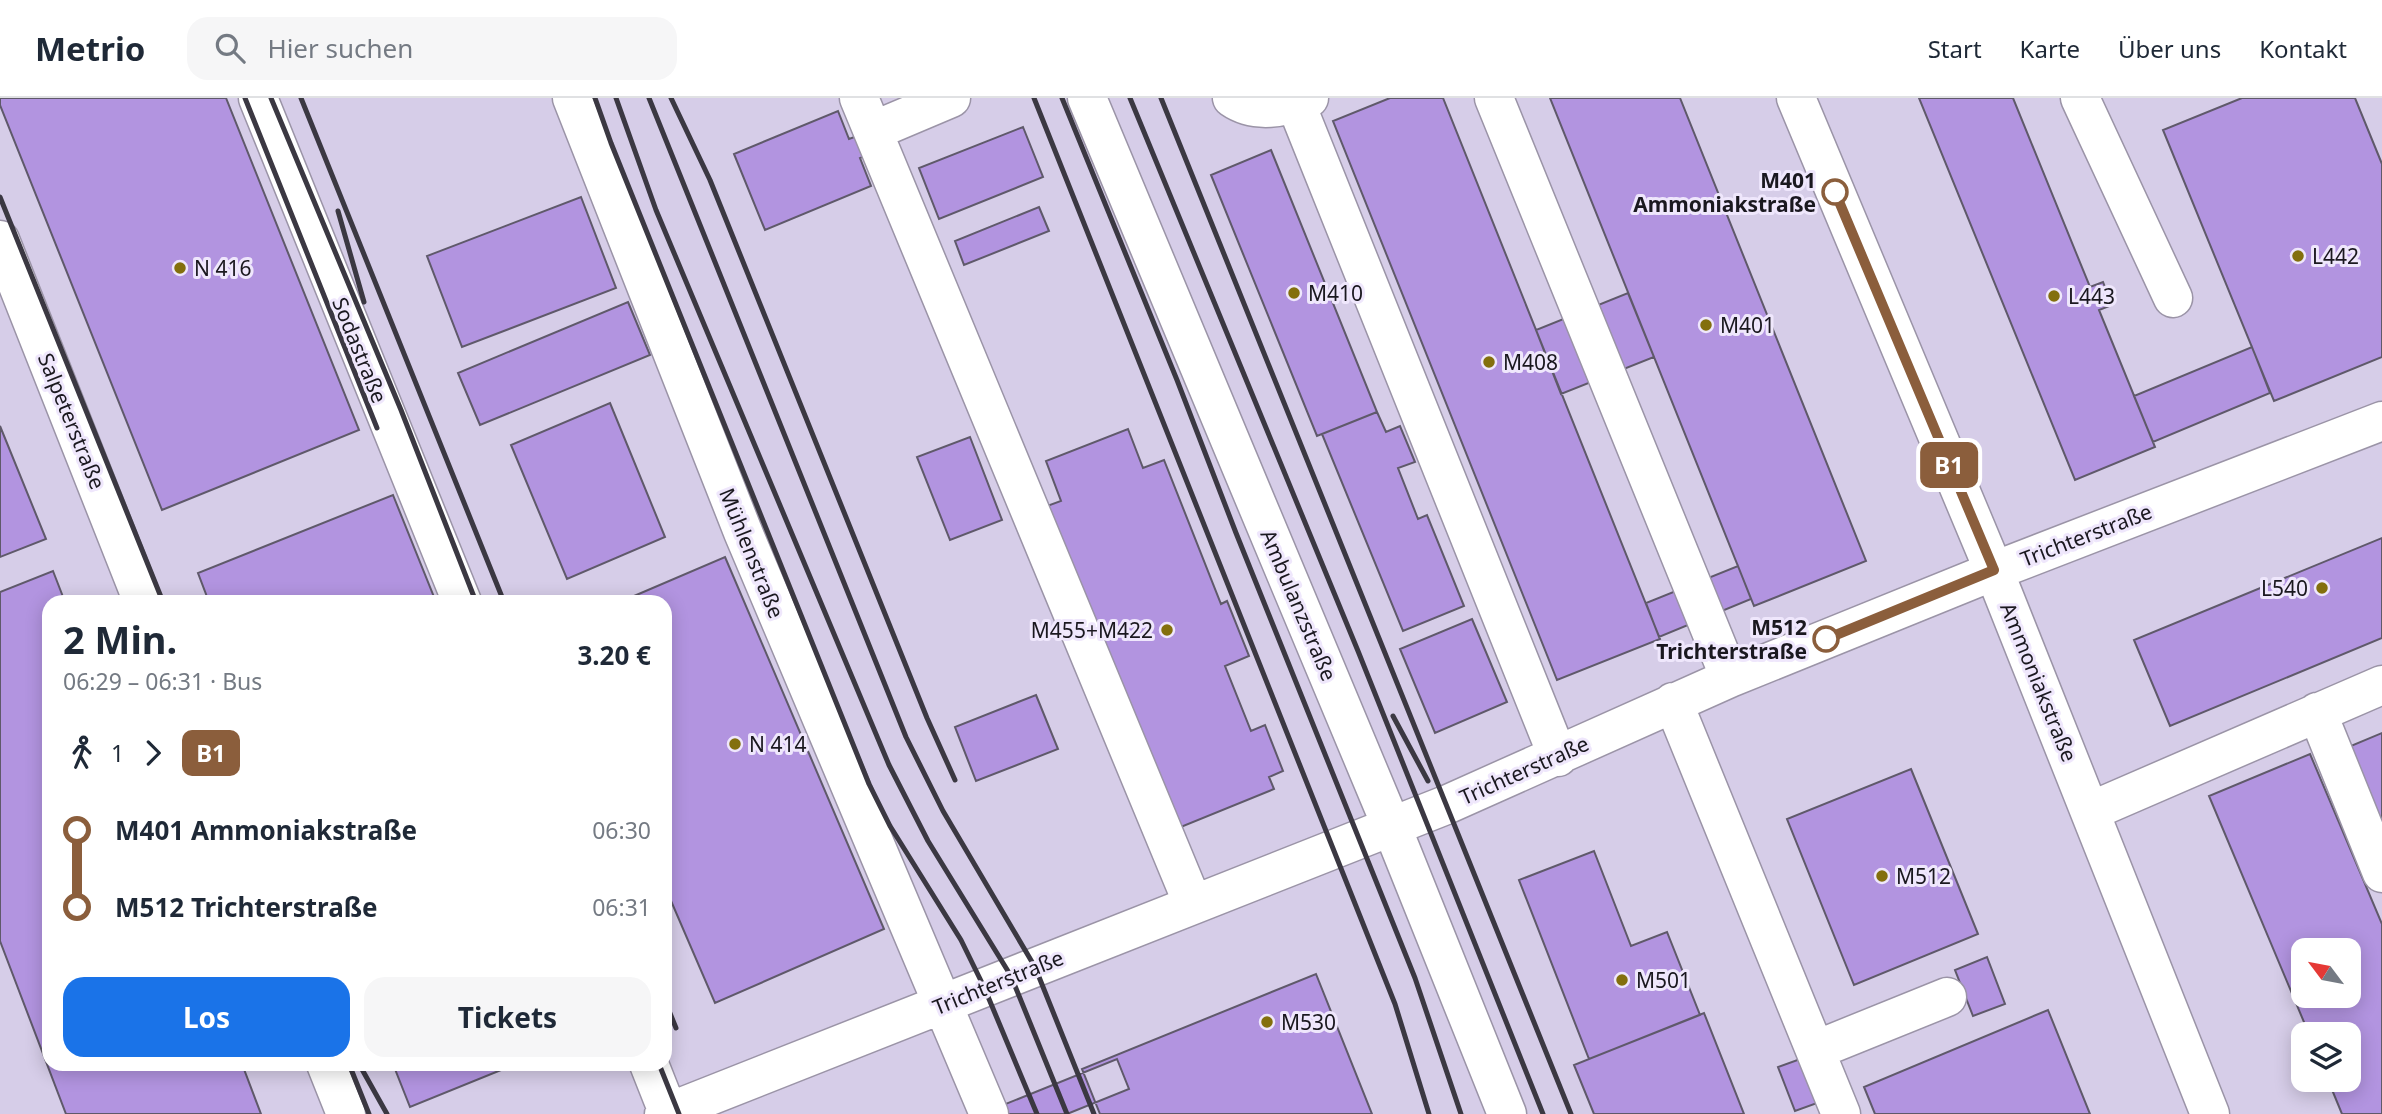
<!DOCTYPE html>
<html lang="de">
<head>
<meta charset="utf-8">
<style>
  :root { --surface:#fff; --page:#f6f6f7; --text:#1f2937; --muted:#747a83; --line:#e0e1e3; --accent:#1a73e8 }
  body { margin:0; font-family:"Noto Sans",sans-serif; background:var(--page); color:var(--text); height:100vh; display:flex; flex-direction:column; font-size:26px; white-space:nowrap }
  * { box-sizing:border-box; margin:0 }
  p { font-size:23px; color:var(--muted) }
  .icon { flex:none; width:38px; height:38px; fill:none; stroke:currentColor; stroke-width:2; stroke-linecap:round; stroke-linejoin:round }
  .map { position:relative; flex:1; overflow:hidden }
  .drawer { position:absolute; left:42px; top:497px; width:630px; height:476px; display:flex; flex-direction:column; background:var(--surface); border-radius:21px; box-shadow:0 4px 18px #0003 }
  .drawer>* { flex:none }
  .badge { padding:0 14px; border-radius:10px; font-size:24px; line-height:46px }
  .needle { width:46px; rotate:302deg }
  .controls { position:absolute; left:2291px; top:840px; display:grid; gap:14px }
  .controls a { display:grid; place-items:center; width:70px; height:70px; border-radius:14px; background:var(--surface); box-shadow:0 4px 18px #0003; font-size:35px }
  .map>.badge { position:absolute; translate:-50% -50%; box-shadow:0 0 0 4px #fff }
  .legs { display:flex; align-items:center; gap:10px; height:77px; padding:0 21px; font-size:23px }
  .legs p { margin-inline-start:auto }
  .headline { display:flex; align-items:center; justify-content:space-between; height:119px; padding:0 21px }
  h1 { font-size:38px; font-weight:700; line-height:52px }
  .button { display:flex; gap:14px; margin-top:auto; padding:14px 21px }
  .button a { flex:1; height:80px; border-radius:21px; background:var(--accent); color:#fff; font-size:28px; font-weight:700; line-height:80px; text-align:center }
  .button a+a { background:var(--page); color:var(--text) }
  ul { padding:0 21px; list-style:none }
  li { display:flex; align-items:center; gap:24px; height:77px; font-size:26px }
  li i { display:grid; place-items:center; width:10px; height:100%; margin:0 9px; background:currentColor }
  li i::after { content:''; width:18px; height:18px; margin:-9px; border:5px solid; border-radius:50%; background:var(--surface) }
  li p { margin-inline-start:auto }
  li:first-child i { background:linear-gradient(#0000 50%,currentColor 0) }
  li:last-child i { background:linear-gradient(currentColor 50%,#0000 0) }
  header { display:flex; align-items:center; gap:42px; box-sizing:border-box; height:98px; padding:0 35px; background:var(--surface); border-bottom:2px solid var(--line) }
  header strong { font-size:33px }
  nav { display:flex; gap:38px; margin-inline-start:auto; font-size:24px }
  .search { width:490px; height:63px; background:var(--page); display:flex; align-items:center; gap:18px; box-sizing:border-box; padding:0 24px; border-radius:21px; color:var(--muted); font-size:26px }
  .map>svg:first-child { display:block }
  .built { fill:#d6cde8; fill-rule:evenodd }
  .building { fill:#b294e0; stroke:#5f596a; stroke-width:2; fill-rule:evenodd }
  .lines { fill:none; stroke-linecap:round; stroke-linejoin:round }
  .minor-casing { stroke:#9b94a7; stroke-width:41 }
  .minor { stroke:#fff; stroke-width:38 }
  .rail { stroke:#3b3842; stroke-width:5 }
  .line-1-casing { stroke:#fff; stroke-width:16 }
  .line-1 { stroke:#8b5e3c; stroke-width:10 }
  .stop-1-dot { fill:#fff; stroke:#8b5e3c; stroke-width:3.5 }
  .poi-dot { fill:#836f0d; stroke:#efe7fc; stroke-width:2.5 }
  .labels { text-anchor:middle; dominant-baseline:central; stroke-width:6; stroke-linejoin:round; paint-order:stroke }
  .stop-label { font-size:21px; font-weight:bold; fill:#1a181f; stroke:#efe7fc; text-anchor:end }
  .poi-label { font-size:21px; fill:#1a181f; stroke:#efe7fc; text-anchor:start }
  .street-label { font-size:21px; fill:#1a181f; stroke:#efe7fc }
</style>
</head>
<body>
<header>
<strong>Metrio</strong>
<div class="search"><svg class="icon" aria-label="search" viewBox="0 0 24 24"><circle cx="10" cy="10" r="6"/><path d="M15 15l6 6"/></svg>Hier suchen</div>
<nav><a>Start</a><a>Karte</a><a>Über uns</a><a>Kontakt</a></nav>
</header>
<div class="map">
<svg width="2382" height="1016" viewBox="0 0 2382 1016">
  <rect width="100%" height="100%" fill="#e1daef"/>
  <path class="built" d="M0 0H2382V1016H0ZM49 504H665V966H49ZM2303 852H2348V898H2303ZM2303 936H2348V982H2303Z"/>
  <path class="building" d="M0 0H226L359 332 162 412 0 7Z
    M1390 0H1443L1660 541 1557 582 1333 23Z
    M1550 0H1680L1866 463 1754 508Z
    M1919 0H2013L2090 189 2103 184 2112 207 2099 212 2155 349 2075 382Z
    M2242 0H2355L2382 66V259L2274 303 2163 32Z
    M838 13 849 41 860 37 868 57 860 60 871 88 765 132 734 56Z
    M1023 29 1043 79 939 121 919 70Z
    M1271 52 1377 314 1317 338 1211 77Z
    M581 99 616 190 462 249 427 158Z
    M1039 109 1049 133 964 167 955 143Z
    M1628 195 1654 259 1561 296 1536 232Z
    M628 204 650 257 480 327 458 275Z
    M2252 249 2270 295 2153 344 2134 298Z
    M610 305 665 439 567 481 511 347Z
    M1377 314 1386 334 1400 328 1415 364 1398 370 1418 421 1427 417 1464 508 1403 533 1322 336Z
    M0 328 46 441 0 459Z
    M1128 331 1143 370 1164 362 1221 506 1227 503 1249 558 1225 568 1251 633 1265 627 1283 673 1269 679 1274 691 1176 731 1047 408 1061 403 1046 363Z
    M970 339 1002 422 950 442 917 359Z
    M393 397 436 504H209L198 475Z
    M2382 440V540L2170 628 2134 542Z
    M725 459 884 831 715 905 665 789V504H620Z
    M1738 468 1751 501 1659 539 1646 505Z
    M53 473 65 504H49V966H242L261 1016H66L0 843V494Z
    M1472 521 1507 604 1435 635 1400 551Z
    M1036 597 1058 651 976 683 955 629Z
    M2382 635V738L2346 650Z
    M2310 656 2382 826V1016H2342L2328 982H2348V936H2309L2209 698ZM2303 852H2348V898H2303Z
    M1911 671 1978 836 1854 887 1787 721Z
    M1594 753 1631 848 1667 834 1700 917 1589 961 1519 782Z
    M1987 859 2005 906 1973 918 1955 872Z
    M1316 876 1372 1016H1100L1082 971Z
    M2048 912 2090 1016H1875L1864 989Z
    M1704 915 1744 1016H1594L1574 967Z
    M1803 960 1820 1004 1795 1013 1778 969Z
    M1117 961 1129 991 1067 1016H981Z
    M393 966H516L410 1009Z"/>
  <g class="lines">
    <defs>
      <path id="minor" d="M258 0 462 504
        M572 0 743 434 989 1016
        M859 0 1193 806
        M1087 0 1391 727 1507 1016
        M1232 0C1255 16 1285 10 1309 0
        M1494 0 1730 580
        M1796 0 1994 473 2210 1016
        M2080 0 2173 200
        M1296 6 1558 659
        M873 33 951 0
        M0 142 143 504
        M1673 604 1841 1016
        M2317 614 2382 775
        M2091 713 2382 587
        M1816 952 1947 899
        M326 966 346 1016
        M649 966 668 1014
        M664 1016 1446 707 1730 580 1994 473 2382 323"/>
    </defs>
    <use href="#minor" class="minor-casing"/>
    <use href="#minor" class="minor"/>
    <path class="rail" d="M245 0 377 330
      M271 0 401 312 476 504
      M301 0 504 504
      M595 0 611 45 869 686 890 728 961 842 984 889 1037 1016
      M616 0 656 112 889 667 928 743 1011 878 1067 1016
      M649 0 906 639 943 713 1035 869 1094 1016
      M671 0 710 82 927 620 955 682
      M1034 0 1395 906 1429 1016
      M1062 0 1177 282 1236 435 1415 880 1461 1016
      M1130 0 1358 553 1543 1016
      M1161 0 1571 1016
      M0 99 163 504
      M338 113 364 204
      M1393 618 1428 683
      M665 903 676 930
      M349 966 369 1016
      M359 966 387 1016
      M659 966 679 1016"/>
  </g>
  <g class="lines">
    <defs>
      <path id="line-1" d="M1826 541 1994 472 1835 94"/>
    </defs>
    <use href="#line-1" class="line-1-casing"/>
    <use href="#line-1" class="line-1"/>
  </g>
  <g class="stop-1-dot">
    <circle cx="1835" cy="94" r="12"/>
    <circle cx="1826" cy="541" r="12"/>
  </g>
  <g class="poi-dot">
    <circle cx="2298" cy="158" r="7"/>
    <circle cx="180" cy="170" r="7"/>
    <circle cx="1294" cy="195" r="7"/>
    <circle cx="2054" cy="198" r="7"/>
    <circle cx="1706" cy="227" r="7"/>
    <circle cx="1489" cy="264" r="7"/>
    <circle cx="2322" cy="490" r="7"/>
    <circle cx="1167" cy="532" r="7"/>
    <circle cx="735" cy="646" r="7"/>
    <circle cx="1882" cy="778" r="7"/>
    <circle cx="1622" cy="882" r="7"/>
    <circle cx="1267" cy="924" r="7"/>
  </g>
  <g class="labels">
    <g class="stop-label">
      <text x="1816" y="82">M401<tspan x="1816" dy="24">Ammoniakstraße</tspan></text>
      <text x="1807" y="529">M512<tspan x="1807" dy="24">Trichterstraße</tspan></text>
    </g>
    <g class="poi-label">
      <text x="2312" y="158">L442</text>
      <text x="194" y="170">N 416</text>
      <text x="1308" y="195">M410</text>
      <text x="2068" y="198">L443</text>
      <text x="1720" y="227">M401</text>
      <text x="1503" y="264">M408</text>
      <text x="2308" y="490" text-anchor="end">L540</text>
      <text x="1153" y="532" text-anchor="end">M455+M422</text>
      <text x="749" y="646">N 414</text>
      <text x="1896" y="778">M512</text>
      <text x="1636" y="882">M501</text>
      <text x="1281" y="924">M530</text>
    </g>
    <g class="street-label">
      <text transform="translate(360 252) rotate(68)">Sodastraße</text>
      <text transform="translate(72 323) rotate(68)">Salpeterstraße</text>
      <text transform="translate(2086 437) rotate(-21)">Trichterstraße</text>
      <text transform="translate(752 455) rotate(68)">Mühlenstraße</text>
      <text transform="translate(1299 507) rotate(67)">Ambulanzstraße</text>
      <text transform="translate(2039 584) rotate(68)">Ammoniakstraße</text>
      <text transform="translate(1524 672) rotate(-24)">Trichterstraße</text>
      <text transform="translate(998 884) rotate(-22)">Trichterstraße</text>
    </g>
  </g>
</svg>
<div class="controls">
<a><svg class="needle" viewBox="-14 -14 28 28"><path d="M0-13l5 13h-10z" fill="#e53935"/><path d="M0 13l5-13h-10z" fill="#747a83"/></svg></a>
<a><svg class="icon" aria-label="layers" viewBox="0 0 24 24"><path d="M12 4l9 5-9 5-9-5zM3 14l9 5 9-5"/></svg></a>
</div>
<b class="badge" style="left:1949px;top:367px;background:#8b5e3c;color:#fff">B1</b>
<section class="drawer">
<div class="headline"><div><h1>2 Min.</h1><p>06:29 – 06:31 · Bus</p></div><b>3.20 €</b></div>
<div class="legs"><svg class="icon" aria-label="walk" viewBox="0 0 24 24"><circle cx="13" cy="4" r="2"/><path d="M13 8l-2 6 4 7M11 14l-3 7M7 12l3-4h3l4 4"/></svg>1<svg class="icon" aria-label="forward" viewBox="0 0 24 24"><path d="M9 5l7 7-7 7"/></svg><b class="badge" style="background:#8b5e3c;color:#fff">B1</b></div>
<ul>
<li><i style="color:#8b5e3c"></i><b>M401 Ammoniakstraße</b><p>06:30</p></li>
<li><i style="color:#8b5e3c"></i><b>M512 Trichterstraße</b><p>06:31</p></li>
</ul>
<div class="button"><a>Los</a><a>Tickets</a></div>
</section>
</div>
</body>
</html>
